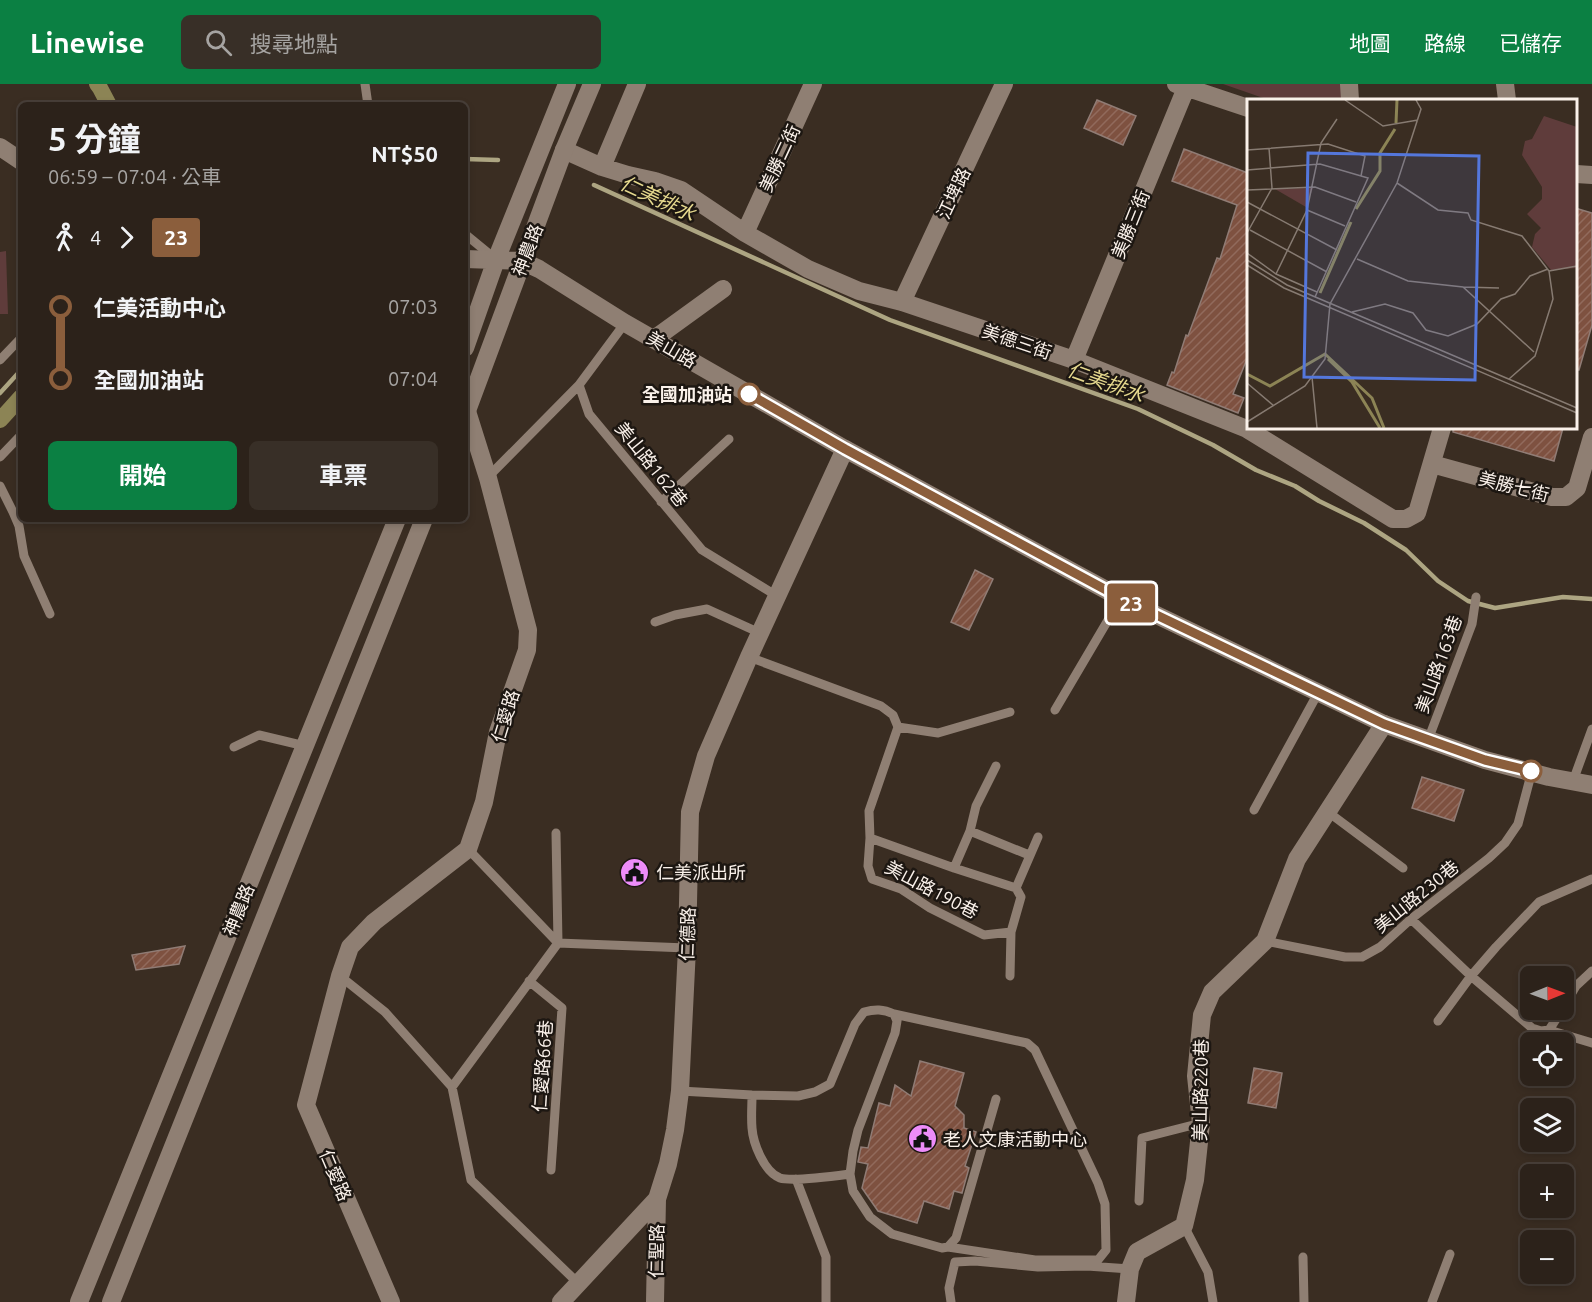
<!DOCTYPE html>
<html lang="zh-TW">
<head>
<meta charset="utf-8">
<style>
  :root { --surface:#2c221a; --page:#382f27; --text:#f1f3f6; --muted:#a6a4a2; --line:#483f39; --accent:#0b8043 }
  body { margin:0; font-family:Ubuntu,"Noto Sans TC",sans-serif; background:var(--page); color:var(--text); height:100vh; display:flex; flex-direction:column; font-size:22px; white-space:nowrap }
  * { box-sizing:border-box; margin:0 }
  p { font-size:20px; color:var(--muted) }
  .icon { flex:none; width:33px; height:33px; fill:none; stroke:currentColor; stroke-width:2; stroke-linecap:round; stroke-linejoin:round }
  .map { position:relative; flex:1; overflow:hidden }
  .panel { position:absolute; left:18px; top:18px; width:450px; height:420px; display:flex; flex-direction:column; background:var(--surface); border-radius:9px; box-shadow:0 3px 9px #0003,0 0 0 2px var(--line) }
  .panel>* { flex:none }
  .badge { padding:0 12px; border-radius:4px; font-size:21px; line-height:39px }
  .needle { width:39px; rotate:89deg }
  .fabs { position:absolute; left:1520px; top:882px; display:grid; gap:12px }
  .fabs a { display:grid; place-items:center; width:54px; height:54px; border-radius:9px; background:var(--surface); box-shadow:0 3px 9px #0003,0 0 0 2px var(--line); font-size:30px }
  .map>.badge { position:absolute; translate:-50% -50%; box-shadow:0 0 0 3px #fff }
  .legs { display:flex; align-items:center; gap:9px; height:66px; padding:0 30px; font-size:20px }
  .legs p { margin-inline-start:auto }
  .summary { display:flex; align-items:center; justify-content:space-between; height:102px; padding:0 30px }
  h1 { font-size:33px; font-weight:700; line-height:45px }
  .cta { display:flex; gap:12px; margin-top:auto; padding:12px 30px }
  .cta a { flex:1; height:69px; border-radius:9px; background:var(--accent); color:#fff; font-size:24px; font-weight:700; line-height:69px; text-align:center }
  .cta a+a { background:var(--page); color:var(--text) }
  ul { padding:0 30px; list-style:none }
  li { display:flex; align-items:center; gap:21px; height:72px; font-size:22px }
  li i { display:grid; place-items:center; width:9px; height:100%; margin:0 8px; background:currentColor }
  li i::after { content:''; width:15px; height:15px; margin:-8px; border:4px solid; border-radius:50%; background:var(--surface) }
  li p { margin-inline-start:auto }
  li:first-child i { background:linear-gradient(#0000 50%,currentColor 0) }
  li:last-child i { background:linear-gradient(currentColor 50%,#0000 0) }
  header { display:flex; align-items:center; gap:36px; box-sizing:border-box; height:84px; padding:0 30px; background:var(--accent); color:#fff }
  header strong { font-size:28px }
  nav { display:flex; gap:33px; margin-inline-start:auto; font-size:21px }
  .search { width:420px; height:54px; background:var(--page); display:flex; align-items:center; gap:15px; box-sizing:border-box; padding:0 21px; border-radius:9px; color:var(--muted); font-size:22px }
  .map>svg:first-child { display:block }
  .green { fill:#5f3c3b }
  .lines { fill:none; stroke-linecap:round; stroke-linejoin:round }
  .stream { stroke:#ada582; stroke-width:4.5 }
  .canal { stroke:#8c8455; stroke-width:16 }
  .building { fill:url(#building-hatch); stroke:#907c75; stroke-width:1.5 }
  .service { stroke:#8f7f73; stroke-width:9 }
  .minor { stroke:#8f7f73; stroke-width:18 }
  .tertiary { stroke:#8f7f73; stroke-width:18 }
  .line-1-casing { stroke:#fff; stroke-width:14 }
  .line-1 { stroke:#8b5e3c; stroke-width:9 }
  .stop-1-dot { fill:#fff; stroke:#8b5e3c; stroke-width:3 }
  .labels { text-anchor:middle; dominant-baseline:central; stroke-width:5; stroke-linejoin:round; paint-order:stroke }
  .street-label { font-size:18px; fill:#faf1ea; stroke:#1d1712 }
  .stop-label { font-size:18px; font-weight:bold; fill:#faf1ea; stroke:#1d1712; text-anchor:end }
  .poi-label { font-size:18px; fill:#faf1ea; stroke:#1d1712; text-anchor:start }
  .water-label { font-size:20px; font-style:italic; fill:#e6d98e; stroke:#1d1712 }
  .inset-river { fill:none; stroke:#8c8455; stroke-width:3 }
  .inset-road { fill:none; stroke:#877b72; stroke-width:1.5 }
  .view { fill:#5477dc; fill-opacity:0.15; stroke:#5477dc; stroke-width:3 }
  .inset-edge { fill:none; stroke:#faf1ea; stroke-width:3 }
</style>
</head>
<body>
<header>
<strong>Linewise</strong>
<div class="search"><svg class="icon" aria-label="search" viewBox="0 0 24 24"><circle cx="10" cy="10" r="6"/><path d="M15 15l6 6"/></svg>搜尋地點</div>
<nav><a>地圖</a><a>路線</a><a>已儲存</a></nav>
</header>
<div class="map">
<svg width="1592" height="1218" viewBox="0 0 1592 1218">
  <defs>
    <pattern id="building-hatch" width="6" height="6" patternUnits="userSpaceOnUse" patternTransform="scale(1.5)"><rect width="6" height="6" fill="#7e5140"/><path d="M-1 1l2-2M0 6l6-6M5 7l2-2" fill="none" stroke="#916a5c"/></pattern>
  </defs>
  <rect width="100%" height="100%" fill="#3a2d22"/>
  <path class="green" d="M1223 0H1341V16H1269Z
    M6 167 8 230H0V168Z"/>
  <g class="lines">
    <path class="stream" d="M465 75 498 76
      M594 101 890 236 1138 325 1213 361 1256 386 1295 402 1319 417 1364 439 1406 466 1438 497 1468 517 1495 524 1563 513 1592 515
      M0 309 21 286"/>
    <path class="canal" d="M97 0 100 4 109 21
      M0 336 21 313"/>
  </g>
  <path class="building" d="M1097 16 1136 32 1123 61 1084 44Z
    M1184 65 1248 89V272L1233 310 1244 314 1238 329 1167 301 1172 288 1174 289 1186 251 1188 252 1217 174 1220 175 1237 121 1172 97Z
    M1575 124 1592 129V241L1579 286H1575Z
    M1453 344H1563L1554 377 1453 348Z
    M975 486 993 495 969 546 951 538Z
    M1422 693 1464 706 1454 737 1412 724Z
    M185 862 179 880 136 886 132 871Z
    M920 977 964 989 955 1022 964 1031V1044L976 1048 965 1082 969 1084 962 1109 954 1107 949 1125 924 1117 917 1139 878 1127 862 1104 868 1080 858 1078 861 1063 868 1064 879 1019 890 1022 895 1001 911 1012Z
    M1254 984 1282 989 1276 1024 1248 1019Z"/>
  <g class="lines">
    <path class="service" d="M365 0 368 21
      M465 150 493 173
      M625 239 579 301 589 330 702 466 777 512
      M0 276 21 254
      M0 373 21 351
      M488 393 579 301
      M0 402 13 428 19 442 24 472 50 530
      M661 418 729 355
      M655 538 675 531 707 525 760 549
      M749 573 881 622 893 631 898 643 869 727 870 754 868 782 872 795 901 805 930 824 984 851 1011 848
      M1055 626 1121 514
      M898 643 938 649 1010 628
      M1428 656 1472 540 1476 513
      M234 663 259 651 305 662
      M1573 697 1592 645
      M1254 726 1318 609
      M1328 728 1403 784
      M970 747 1029 771
      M556 749 558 859 452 1003 471 1096 578 1199
      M870 754 954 784 1016 804 1021 813 1011 848 1010 892
      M468 765 558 859 687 864
      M954 784 970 747 976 722 996 682
      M1016 804 1038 753
      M1411 835 1471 892 1532 944 1541 947 1549 946 1562 926
      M1265 857 1345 873H1362L1380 863 1411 835 1489 774 1505 759 1518 740 1532 687
      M340 892 385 928 452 1003
      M529 897 562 924 551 1086
      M1563 924 1576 902 1592 887
      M894 930 1027 959 1035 966 1098 1099 1105 1120 1106 1166 1098 1176H1035L948 1163
      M1438 937 1471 892 1496 863 1539 818 1592 795
      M1549 946 1592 959
      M680 1007 752 1011 798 1012 815 1008 830 1000 855 940 864 928C875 925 883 925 894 930L897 937 895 949 858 1046 853 1067 850 1090 853 1107 870 1133 892 1150 942 1164 948 1163 956 1154 996 1015
      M752 1011C752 1022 751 1033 752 1044 753 1059 764 1088 780 1094 792 1098 835 1092 850 1090
      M796 1095 826 1173V1218
      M1139 1117 1142 1054 1201 1039
      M1184 1142 1208 1188 1213 1218
      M1303 1173 1304 1218
      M951 1218 949 1204 955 1178 975 1177 1038 1183 1087 1182 1130 1185
      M1432 1218 1450 1170"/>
    <path class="minor" d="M1176 0 1248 24
      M1349 0 1350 16
      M1505 0 1507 16
      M564 66 602 83 628 91 655 97 681 106 745 149 808 185 859 207 902 218 1074 276 1247 345 1393 435H1406L1417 429 1442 344
      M602 83 637 0
      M1576 90 1592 91
      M745 149 813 0
      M902 218 1004 0
      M654 255 723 205
      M1074 276 1186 4
      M1432 380 1552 413H1566L1577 404 1592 353
      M391 1218 306 1021 340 892 350 863 374 838 468 765 484 718 498 648 527 566 528 546 488 394 465 321
      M561 1218 657 1115 668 1080 675 1046 680 1007 687 864 690 728 706 672 749 573 845 365
      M655 1218 657 1115
      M1126 1218 1130 1185 1137 1168 1184 1142 1195 1096 1201 1039 1196 992 1202 931 1212 908 1265 857 1297 775 1384 640"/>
    <path class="tertiary" d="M0 63 21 77
      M465 175 522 177 539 185 625 239 845 365 1121 514 1384 640 1485 676 1549 693 1592 701
      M465 264 496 176 567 0
      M465 332 564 66 592 0
      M79 1218 397 435
      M111 1218 424 435"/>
  </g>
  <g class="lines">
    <defs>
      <path id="line-1" d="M749 310 845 365 1121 514 1384 640 1485 676 1531 687"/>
    </defs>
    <use href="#line-1" class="line-1-casing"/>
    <use href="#line-1" class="line-1"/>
  </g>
  <defs>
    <symbol id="civic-disc" viewBox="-11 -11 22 22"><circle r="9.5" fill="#ed8cf9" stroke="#1d1712"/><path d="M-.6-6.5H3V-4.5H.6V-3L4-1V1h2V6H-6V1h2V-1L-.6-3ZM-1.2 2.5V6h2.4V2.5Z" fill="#111"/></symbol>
  </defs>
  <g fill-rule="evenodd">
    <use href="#civic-disc" x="618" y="772" width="33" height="33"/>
    <use href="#civic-disc" x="906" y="1038" width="33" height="33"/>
  </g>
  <g class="stop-1-dot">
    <circle cx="749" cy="310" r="10"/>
    <circle cx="1531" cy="687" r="10"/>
  </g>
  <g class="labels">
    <g class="street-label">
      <text transform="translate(779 74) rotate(-65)">美勝二街</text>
      <text transform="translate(953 109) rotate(-65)">江埤路</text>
      <text transform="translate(1130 140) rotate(-68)">美勝三街</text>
      <text transform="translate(527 166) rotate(-69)">神農路</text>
      <text transform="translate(1017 257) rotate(19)">美德三街</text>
      <text transform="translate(672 265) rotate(30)">美山路</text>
      <text transform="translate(652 380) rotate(51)">美山路162巷</text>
      <text transform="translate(1514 402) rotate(14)">美勝七街</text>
      <text transform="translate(1438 580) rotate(-70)">美山路163巷</text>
      <text transform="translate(505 632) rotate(-73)">仁愛路</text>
      <text transform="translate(932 805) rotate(28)">美山路190巷</text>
      <text transform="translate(1416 812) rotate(-39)">美山路230巷</text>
      <text transform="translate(238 826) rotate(-68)">神農路</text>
      <text transform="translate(687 850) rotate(-88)">仁德路</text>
      <text transform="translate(542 982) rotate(-86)">仁愛路66巷</text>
      <text transform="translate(1200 1006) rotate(-89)">美山路220巷</text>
      <text transform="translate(336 1091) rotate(67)">仁愛路</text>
      <text transform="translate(656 1167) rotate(-89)">仁聖路</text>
    </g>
    <g class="stop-label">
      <text x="732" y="310">全國加油站</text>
    </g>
    <g class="poi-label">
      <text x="656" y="788">仁美派出所</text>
      <text x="943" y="1055">老人文康活動中心</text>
    </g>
    <g class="water-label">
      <text transform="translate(658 114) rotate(25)">仁美排水</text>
      <text transform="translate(1106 298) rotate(20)">仁美排水</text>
    </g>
  </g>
  <g transform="translate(1247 15)">
    <rect width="330" height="330" fill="#3a2d22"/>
    <path d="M66 89 59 108 28 90Z" fill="#5f3c3b"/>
    <path d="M297 17 330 28V169L304 171 285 148 288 135 294 129 280 115 295 100V88L275 56 278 42 285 40Z" fill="#5f3c3b"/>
    <path class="inset-river" d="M149 24 150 1M109 110 133 72V54L148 30M73 194 104 123M81 260 105 283 133 329M0 275 23 287 78 255 125 299 137 329"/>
    <path class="inset-road" d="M98 1 136 27 171 21M0 51 81 45 118 57 114 77M0 71 73 65 121 79 68 198M150 84 191 111 221 114 224 121 275 137 302 172 306 200 288 257 262 280M0 91 68 88 109 103M0 103 90 151M60 111 98 127M3 131 80 173M0 134 25 89 22 49M0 154 29 175 70 193M110 160 161 182 216 188 287 253M0 161 40 186 330 309M0 166 37 189 330 314M302 172 330 167M29 175 60 111 74 44 90 20M216 188 252 189M105 213 138 205 166 214 179 231 201 237 230 225 254 200 268 195 283 177 301 170M65 278 70 329M0 284 27 307M0 323 58 287 78 260 83 205 150 84 174 10 169 1"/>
    <path class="view" d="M61 54 232 57 228 281 57 278Z"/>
    <rect width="330" height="330" class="inset-edge"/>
  </g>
</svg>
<div class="fabs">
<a><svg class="needle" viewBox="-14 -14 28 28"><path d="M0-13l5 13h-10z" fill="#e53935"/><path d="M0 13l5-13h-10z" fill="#a6a4a2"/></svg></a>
<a><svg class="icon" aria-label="locate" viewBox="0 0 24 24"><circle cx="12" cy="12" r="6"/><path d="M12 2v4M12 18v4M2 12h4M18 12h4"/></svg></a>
<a><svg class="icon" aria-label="layers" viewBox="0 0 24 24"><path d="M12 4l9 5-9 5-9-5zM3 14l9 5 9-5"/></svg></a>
<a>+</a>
<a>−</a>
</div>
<b class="badge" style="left:1131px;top:519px;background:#8b5e3c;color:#fff">23</b>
<section class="panel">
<div class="summary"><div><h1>5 分鐘</h1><p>06:59 – 07:04 · 公車</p></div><b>NT$50</b></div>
<div class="legs"><svg class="icon" aria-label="walk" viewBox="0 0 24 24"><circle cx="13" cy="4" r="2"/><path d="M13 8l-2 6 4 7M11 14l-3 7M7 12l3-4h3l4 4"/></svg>4<svg class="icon" aria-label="forward" viewBox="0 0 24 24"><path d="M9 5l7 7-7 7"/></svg><b class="badge" style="background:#8b5e3c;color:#fff">23</b></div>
<ul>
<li><i style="color:#8b5e3c"></i><b>仁美活動中心</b><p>07:03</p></li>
<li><i style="color:#8b5e3c"></i><b>全國加油站</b><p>07:04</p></li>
</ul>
<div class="cta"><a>開始</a><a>車票</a></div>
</section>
</div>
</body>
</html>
